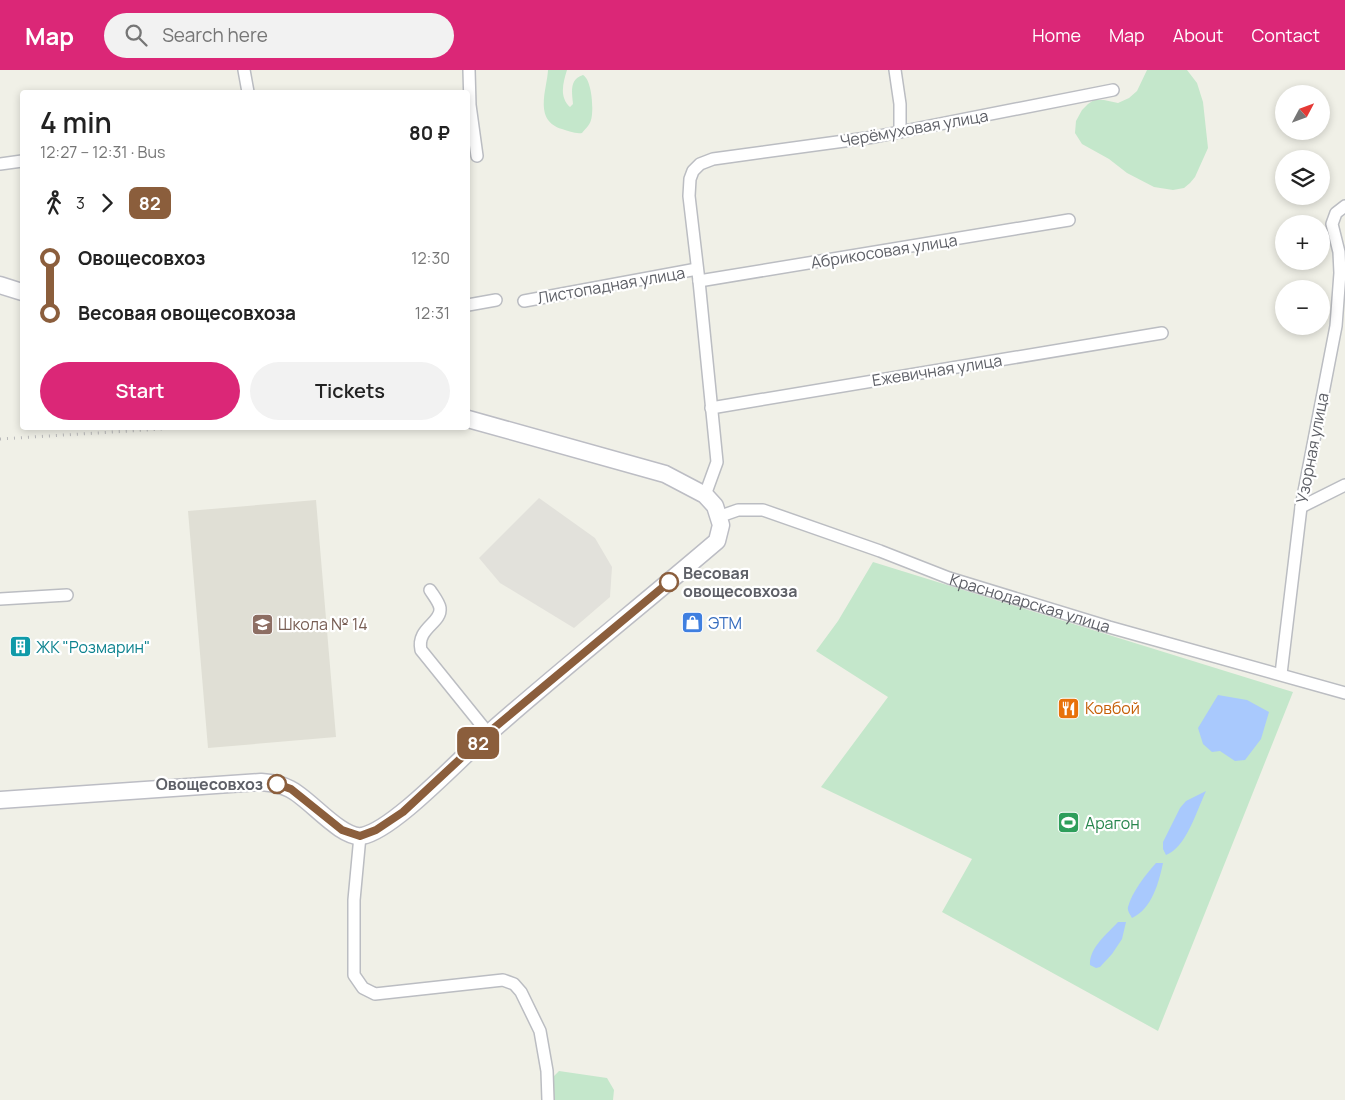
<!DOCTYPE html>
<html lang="en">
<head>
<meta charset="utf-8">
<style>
  :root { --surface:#fff; --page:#f2f2f2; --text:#222; --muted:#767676; --accent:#db2777 }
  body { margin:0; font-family:Manrope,sans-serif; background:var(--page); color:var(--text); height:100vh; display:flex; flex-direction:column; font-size:19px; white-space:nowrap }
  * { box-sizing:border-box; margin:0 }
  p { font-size:16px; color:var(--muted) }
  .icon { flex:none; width:28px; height:28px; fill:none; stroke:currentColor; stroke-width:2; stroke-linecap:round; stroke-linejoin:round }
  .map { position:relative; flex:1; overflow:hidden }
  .details { position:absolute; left:20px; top:20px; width:450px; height:340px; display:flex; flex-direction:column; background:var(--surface); border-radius:5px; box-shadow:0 2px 8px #0003 }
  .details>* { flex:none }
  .badge { padding:0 10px; border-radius:8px; font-size:18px; line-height:32px }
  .needle { width:32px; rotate:49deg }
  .buttons { position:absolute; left:1275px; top:15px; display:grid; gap:10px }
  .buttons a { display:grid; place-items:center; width:55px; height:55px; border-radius:50%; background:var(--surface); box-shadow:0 2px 8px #0003; font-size:25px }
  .map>.badge { position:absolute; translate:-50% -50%; box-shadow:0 0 0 2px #fff }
  .legs { display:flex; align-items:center; gap:8px; height:55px; padding:0 20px; font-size:16px }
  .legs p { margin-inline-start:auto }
  .head { display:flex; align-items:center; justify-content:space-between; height:85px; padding:0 20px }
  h1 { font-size:28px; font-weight:600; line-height:38px }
  .button { display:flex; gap:10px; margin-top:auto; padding:10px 20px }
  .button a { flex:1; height:58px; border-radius:30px; background:var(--accent); color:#fff; font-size:20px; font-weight:600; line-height:58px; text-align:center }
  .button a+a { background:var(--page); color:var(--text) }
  ul { padding:0 20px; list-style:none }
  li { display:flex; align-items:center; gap:18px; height:55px; font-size:19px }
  li i { display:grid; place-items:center; width:8px; height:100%; margin:0 6px; background:currentColor }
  li i::after { content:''; width:12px; height:12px; margin:-6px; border:4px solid; border-radius:50%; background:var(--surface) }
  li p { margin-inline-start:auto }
  li:first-child i { background:linear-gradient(#0000 50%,currentColor 0) }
  li:last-child i { background:linear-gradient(currentColor 50%,#0000 0) }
  header { display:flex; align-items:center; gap:30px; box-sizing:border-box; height:70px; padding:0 25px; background:var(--accent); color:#fff }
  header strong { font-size:24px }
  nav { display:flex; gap:28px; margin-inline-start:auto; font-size:18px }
  .search { width:350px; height:45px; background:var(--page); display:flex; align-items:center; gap:12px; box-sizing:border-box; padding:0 18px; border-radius:28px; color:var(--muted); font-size:19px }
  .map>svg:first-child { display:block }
  .industrial { fill:#e2e1db }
  .education { fill:#e0dfd5 }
  .green { fill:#c4e7cb }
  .water { fill:#a9c9fd }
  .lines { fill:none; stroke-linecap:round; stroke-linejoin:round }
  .street-casing { stroke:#bbbdc2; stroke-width:14 }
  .secondary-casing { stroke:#bcbdc4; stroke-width:19 }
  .street { stroke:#fff; stroke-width:11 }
  .secondary { stroke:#fff; stroke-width:16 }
  .rail { stroke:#b9b9ba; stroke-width:3; stroke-dasharray:1 6; stroke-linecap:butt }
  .line-1-casing { stroke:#fff; stroke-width:11 }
  .line-1 { stroke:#8b5e3c; stroke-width:8 }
  .stop-1-dot { fill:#fff; stroke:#8b5e3c; stroke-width:2.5 }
  .labels { text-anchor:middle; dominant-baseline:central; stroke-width:4.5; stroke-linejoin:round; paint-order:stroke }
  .street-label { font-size:16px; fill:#5e6067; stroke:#fff }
  .stop-label { font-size:16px; font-weight:bold; fill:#5e6067; stroke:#fff; text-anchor:start }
  .shop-label { font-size:16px; fill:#366cbe; stroke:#fff; text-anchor:start }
  .education-label { font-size:16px; fill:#785e54; stroke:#fff; text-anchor:start }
  .culture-label { font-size:16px; fill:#0d838f; stroke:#fff; text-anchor:start }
  .food-label { font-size:16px; fill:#c56008; stroke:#fff; text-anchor:start }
  .leisure-label { font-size:16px; fill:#27864d; stroke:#fff; text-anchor:start }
</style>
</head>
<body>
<header>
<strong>Map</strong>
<div class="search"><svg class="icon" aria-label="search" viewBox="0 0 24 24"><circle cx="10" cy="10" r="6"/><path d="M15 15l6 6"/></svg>Search here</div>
<nav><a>Home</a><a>Map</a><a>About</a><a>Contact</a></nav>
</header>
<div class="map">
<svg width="1345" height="1030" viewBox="0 0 1345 1030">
  <rect width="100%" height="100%" fill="#f0f0e7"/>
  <path class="industrial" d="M539 428 595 468 612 497 610 527 574 558 500 513 479 488Z"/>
  <path class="education" d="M316 430 336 667 208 678 188 441Z"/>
  <path class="green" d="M548 0H567C563 13 559 27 570 37L573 34C572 23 569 9 583 5 592 10 594 40 591 50 590 55 585 59 582 63 575 64 569 61 562 59 533 50 547 20 548 0Z
    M1147 0H1187L1197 13 1203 32 1208 78 1195 107 1190 113 1184 118 1173 120 1154 117 1127 103 1109 89 1082 74 1075 63 1076 51 1082 40 1088 34 1094 30H1104L1118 33 1129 28 1137 21Z
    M873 492 1293 622 1158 961 942 842 972 789 821 717 888 627 816 581 838 551Z
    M559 1001 607 1008 614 1020 613 1030H554L553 1007Z"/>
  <path class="water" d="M1218 625 1247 630 1269 642 1261 669 1245 690 1235 691 1220 681 1212 682 1203 674 1198 658Z
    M1206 721C1197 740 1186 778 1166 785L1163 779V772L1180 738 1186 731Z
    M1156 793H1163C1159 812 1152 839 1132 848 1130 844 1127 841 1128 837 1132 822 1146 804 1156 793Z
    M1118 852H1126L1122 869 1112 884 1100 897 1096 898 1090 895C1089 878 1107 864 1118 852Z"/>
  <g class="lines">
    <defs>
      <g id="street">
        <path d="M244 0 248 22"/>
        <path d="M469 0 470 35 477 86"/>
        <path d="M895 0 900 34V62"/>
        <path d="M0 94 22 91"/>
        <path d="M699 211 1069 150"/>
        <path d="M524 231 697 199"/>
        <path d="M468 235 496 230"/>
        <path d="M711 338 1162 263"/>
        <path d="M705 425 717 392 699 211 689 126 690 109 693 101 700 94 713 89 874 67 1113 20"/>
        <path d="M1301 437 1345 415"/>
        <path id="s1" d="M718 447 738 440H763L880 481 949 508 1109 557 1345 623"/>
        <path d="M430 520C433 525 439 532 440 538 442 553 416 558 421 580L488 663"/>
        <path d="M0 529 67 525"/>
        <path d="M1281 604 1301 437 1336 256 1340 203 1339 182 1332 154 1336 143 1345 136"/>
        <path d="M360 766 354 830V905L363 918 375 924 503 910 514 914 521 922 540 961 547 1001 548 1030"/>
      </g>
      <path id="secondary" d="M0 215 22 222
        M0 730 261 712C271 713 281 714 290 719 309 728 341 769 362 766 394 760 460 688 488 664 563 598 641 536 717 471L721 455 715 436 705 425 665 404 468 349"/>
    </defs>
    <use href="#street" class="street-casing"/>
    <use href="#secondary" class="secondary-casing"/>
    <use href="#street" class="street"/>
    <use href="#secondary" class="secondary"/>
    <path class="rail" d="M0 369 162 359"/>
  </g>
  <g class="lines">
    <defs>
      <path id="line-1" d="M277 714 291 719 342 760 360 766 376 760 403 742 488 663 669 512"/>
    </defs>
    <use href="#line-1" class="line-1-casing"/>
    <use href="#line-1" class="line-1"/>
  </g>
  <defs>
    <symbol id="shop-square" viewBox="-11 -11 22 22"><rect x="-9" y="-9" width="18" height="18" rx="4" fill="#3f7fe0" stroke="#fff"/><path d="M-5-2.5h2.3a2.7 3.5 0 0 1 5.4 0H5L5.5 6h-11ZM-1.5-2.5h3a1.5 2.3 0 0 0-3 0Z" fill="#fff"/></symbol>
    <symbol id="school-square" viewBox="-11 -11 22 22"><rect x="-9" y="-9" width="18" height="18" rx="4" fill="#8d6e63" stroke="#fff"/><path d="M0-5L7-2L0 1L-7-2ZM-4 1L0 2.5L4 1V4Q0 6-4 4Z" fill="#fff"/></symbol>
    <symbol id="building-square" viewBox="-11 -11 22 22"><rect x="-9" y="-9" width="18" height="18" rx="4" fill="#0f9aa8" stroke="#fff"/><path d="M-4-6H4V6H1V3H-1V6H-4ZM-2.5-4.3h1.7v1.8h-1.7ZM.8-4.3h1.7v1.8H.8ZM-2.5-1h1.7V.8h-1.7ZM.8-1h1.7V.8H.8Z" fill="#fff"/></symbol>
    <symbol id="restaurant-square" viewBox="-11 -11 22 22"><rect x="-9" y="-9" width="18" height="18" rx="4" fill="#e8710a" stroke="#fff"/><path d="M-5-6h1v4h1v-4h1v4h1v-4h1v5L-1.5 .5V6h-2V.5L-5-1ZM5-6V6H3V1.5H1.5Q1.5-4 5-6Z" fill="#fff"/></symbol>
    <symbol id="stadium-square" viewBox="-11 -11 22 22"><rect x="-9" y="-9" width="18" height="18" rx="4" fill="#2e9e5b" stroke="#fff"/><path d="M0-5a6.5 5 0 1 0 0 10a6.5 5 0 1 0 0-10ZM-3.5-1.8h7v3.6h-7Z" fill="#fff"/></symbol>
  </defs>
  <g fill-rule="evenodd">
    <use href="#shop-square" x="680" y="540" width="25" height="25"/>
    <use href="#school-square" x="250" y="542" width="25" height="25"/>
    <use href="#building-square" x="8" y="564" width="25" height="25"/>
    <use href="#restaurant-square" x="1056" y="626" width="25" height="25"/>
    <use href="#stadium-square" x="1056" y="740" width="25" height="25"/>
  </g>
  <g class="stop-1-dot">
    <circle cx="669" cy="512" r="9"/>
    <circle cx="277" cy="714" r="9"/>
  </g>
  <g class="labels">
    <g class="street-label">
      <text transform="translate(914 58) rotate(-10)">Черёмуховая улица</text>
      <text transform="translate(884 181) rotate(-9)">Абрикосовая улица</text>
      <text transform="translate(611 215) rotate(-10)">Листопадная улица</text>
      <text transform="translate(937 300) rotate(-9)">Ежевичная улица</text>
      <text transform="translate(1312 378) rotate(-79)">Узорная улица</text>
      <text stroke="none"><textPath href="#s1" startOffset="329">Краснодарская улица</textPath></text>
    </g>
    <g class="stop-label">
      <text x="683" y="503">Весовая<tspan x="683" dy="18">овощесовхоза</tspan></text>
      <text x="263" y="714" text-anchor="end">Овощесовхоз</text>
    </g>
    <g class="shop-label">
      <text x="708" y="553">ЭТМ</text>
    </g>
    <g class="education-label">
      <text x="278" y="554">Школа № 14</text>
    </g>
    <g class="culture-label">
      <text x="36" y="577">ЖК "Розмарин"</text>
    </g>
    <g class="food-label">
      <text x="1085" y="638">Ковбой</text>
    </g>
    <g class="leisure-label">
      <text x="1085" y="753">Арагон</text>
    </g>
  </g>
</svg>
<div class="buttons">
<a><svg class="needle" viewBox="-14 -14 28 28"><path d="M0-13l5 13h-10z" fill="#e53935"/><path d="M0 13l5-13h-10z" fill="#767676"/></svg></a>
<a><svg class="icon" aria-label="layers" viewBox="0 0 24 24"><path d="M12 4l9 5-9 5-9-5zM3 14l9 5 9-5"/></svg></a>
<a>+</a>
<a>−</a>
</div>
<b class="badge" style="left:478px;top:673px;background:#8b5e3c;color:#fff">82</b>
<section class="details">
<div class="head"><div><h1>4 min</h1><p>12:27 – 12:31 · Bus</p></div><b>80 ₽</b></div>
<div class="legs"><svg class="icon" aria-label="walk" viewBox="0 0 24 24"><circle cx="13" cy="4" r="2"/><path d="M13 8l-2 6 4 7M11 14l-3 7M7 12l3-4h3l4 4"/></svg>3<svg class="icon" aria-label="forward" viewBox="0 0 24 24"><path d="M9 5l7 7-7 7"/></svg><b class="badge" style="background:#8b5e3c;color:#fff">82</b></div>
<ul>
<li><i style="color:#8b5e3c"></i><b>Овощесовхоз</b><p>12:30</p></li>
<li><i style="color:#8b5e3c"></i><b>Весовая овощесовхоза</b><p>12:31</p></li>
</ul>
<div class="button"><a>Start</a><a>Tickets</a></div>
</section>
</div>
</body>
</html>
